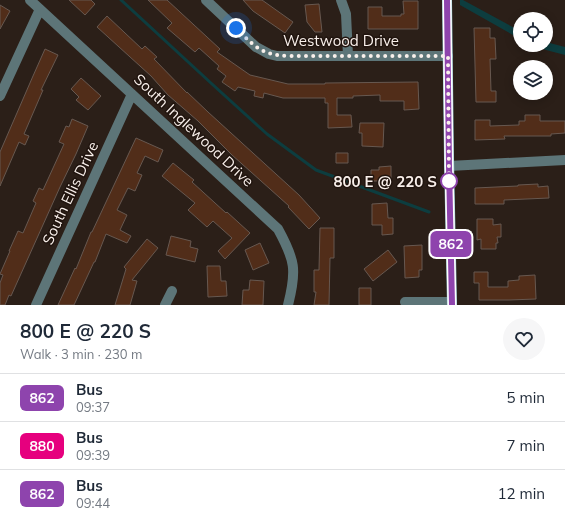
<!DOCTYPE html>
<html lang="en">
<head>
<meta charset="utf-8">
<style>
  :root { --surface:#fff; --page:#f6f6f7; --text:#1f2937; --muted:#747a83; --line:#e0e1e3 }
  body { margin:0; font-family:Mulish,sans-serif; background:var(--page); color:var(--text); height:100vh; display:flex; flex-direction:column; font-size:15px; white-space:nowrap }
  * { box-sizing:border-box; margin:0 }
  p { font-size:13px; color:var(--muted) }
  .icon { flex:none; width:22px; height:22px; fill:none; stroke:currentColor; stroke-width:2; stroke-linecap:round; stroke-linejoin:round }
  .map { position:relative; height:305px; overflow:hidden }
  .details { display:flex; flex-direction:column; background:var(--surface); flex:1 }
  .details>* { flex:none }
  .badge { padding:0 8px; border-radius:6px; font-size:14px; line-height:26px }
  .buttons { position:absolute; left:513px; top:12px; display:grid; gap:8px }
  .buttons a { display:grid; place-items:center; width:40px; height:40px; border-radius:50%; background:var(--surface); box-shadow:0 2px 10px #0003; font-size:20px }
  .you { position:absolute; width:20px; height:20px; margin:-10px; border:3px solid #fff; border-radius:50%; background:#1a73e8; box-shadow:0 0 0 6px #1a73e833 }
  .map>.badge { position:absolute; translate:-50% -50%; box-shadow:0 0 0 2px #fff }
  .round { display:grid; place-items:center; flex:none; width:42px; height:42px; border-radius:21px; background:var(--page) }
  .summary { display:flex; align-items:center; justify-content:space-between; height:68px; padding:0 20px }
  h1 { font-size:19px; font-weight:700; line-height:30px }
  ul { padding:0; list-style:none }
  li { display:flex; align-items:center; gap:12px; height:48px; padding:0 20px; border-top:1px solid var(--line) }
  li div { flex:1 }
  li b { display:block; font-size:15px }
  li em { font-style:normal }
  li .badge { min-width:44px; font-weight:700; text-align:center }
  .map>svg:first-child { display:block }
  .water { fill:#0d3d3f }
  .lines { fill:none; stroke-linecap:round; stroke-linejoin:round }
  .stream { stroke:#0d3d3f; stroke-width:3 }
  .building { fill:#512d19; stroke:#675850 }
  .minor { stroke:#5d7578; stroke-width:10 }
  .major { stroke:#97c9d0; stroke-width:10 }
  .line-casing { stroke:#fff; stroke-width:9 }
  .line { stroke:#8e44ad; stroke-width:6 }
  .walk { stroke:#f9f0eb; stroke-width:4; stroke-dasharray:0 7.2 }
  .stop-dot { fill:#fff; stroke:#8e44ad; stroke-width:2 }
  .labels { text-anchor:middle; dominant-baseline:central; stroke-width:3; stroke-linejoin:round; paint-order:stroke }
  .street-label { font-size:15px; fill:#f9f0eb; stroke:#21150f }
  .stop-label { font-size:15px; font-weight:bold; fill:#f9f0eb; stroke:#21150f; text-anchor:end }
</style>
</head>
<body>
<div class="map">
<svg width="565" height="305" viewBox="0 0 565 305">
  <rect width="100%" height="100%" fill="#2b1f18"/>
  <path class="water" d="M460 0H463L520 31V39L460 5Z
    M546 42 565 47V55L546 50 533 45H546Z"/>
  <g class="lines">
    <path class="stream" d="M121 0 212 84 267 134 316 170 429 212"/>
  </g>
  <path class="building" d="M69 0H91L95 4 85 15Z
    M148 0H167L220 49 217 52 250 75 288 84H325V83L418 82 419 109 404 110V101H380V95L353 96V98H337V115H351L352 127 328 128V103H325V98H283L264 93 263 98 254 96 255 91 238 87 235 91 222 82 226 76 217 69 219 66 199 48 195 52 167 28 172 23Z
    M243 0H262L293 22 285 33 253 11Z
    M403 1H418V29H368V7H382V16H401V14H404Z
    M319 4 322 32H315L307 22 305 5Z
    M0 5 10 11 0 29Z
    M107 16 142 49 145 46 157 57 154 59 187 93V92L208 112 242 143 299 195 320 218 309 229 288 207 289 206 232 155 198 121 168 95 151 76 97 27Z
    M474 28H490V38H495L496 59H490L491 91H496V102H476Z
    M45 49 58 55 41 90H43L24 134 29 136 25 145 19 142 0 186V152L33 76Z
    M81 78 101 96 88 110 76 100 79 97 71 89Z
    M525 115H540V121H565V133L551 134V136H504L505 139 475 140V120H490V126L519 125V121H525Z
    M72 119 88 126 76 154 60 187 11 296 9 295 5 305H0V283L3 275 0 274 10 251H9L18 231 23 233 36 203 33 201 39 188 43 190 64 144 59 142 66 126 69 127Z
    M360 123H384L383 147 362 146V133H359Z
    M136 138 163 150 158 162 145 156 137 173 142 175 135 191 128 188 117 210 127 215 120 230 131 236 127 243 106 234 95 262H94L74 305H58L75 268 76 269 91 232H92Z
    M336 153H348V163H336Z
    M173 163 194 180 192 182 226 213 227 212 250 233 225 259 218 251 232 238 213 221 207 227 188 210 195 203 162 176Z
    M391 166V181H371V170H379V167Z
    M538 184V187L548 186 549 198 504 200V204H475V188L518 186V185Z
    M387 203 388 218H393V234L382 235V225H372V204Z
    M477 219H493V225L501 224V237H497L498 243H496V249H481V239L477 240Z
    M320 228H334V258H330L329 305H314L316 292H314V270H319Z
    M171 236 191 241 190 247 198 249 195 262 166 255Z
    M147 239 158 248 132 280 137 281 130 305H115L126 269 124 267Z
    M260 243 269 263 253 270 245 250Z
    M422 245V270H419V277L405 278 404 246Z
    M388 250 397 262 373 281 364 269Z
    M207 266H220L221 281H226L227 296 208 297Z
    M474 272H488V287H508V281L519 280V276L535 275 536 299 509 300H479V283H474Z
    M250 280 264 281 263 305H242L243 290H249Z
    M359 288H371V305H359Z"/>
  <g class="lines">
    <path class="minor" d="M30 0 278 229C295 260 297 270 288 305
      M206 0 256 47 269 54 277 56H448
      M341 0 346 14 348 56
      M0 96 40 9
      M449 166 565 160
      M405 302H452
      M36 305 132 94
      M165 305 172 291"/>
    <path class="major" d="M447 0 449 159 452 305"/>
  </g>
  <g class="lines">
    <defs>
      <path id="line" d="M447 0 449 166 452 305"/>
    </defs>
    <use href="#line" class="line-casing"/>
    <use href="#line" class="line"/>
    <path class="walk" d="M236 28C254 46 261 55 288 56H448L449 181"/>
  </g>
  <circle class="stop-dot" cx="449" cy="181" r="8"/>
  <g class="labels">
    <g class="street-label">
      <text x="341" y="40">Westwood Drive</text>
      <text transform="translate(194 130) rotate(43)">South Inglewood Drive</text>
      <text transform="translate(70 193) rotate(-65)">South Ellis Drive</text>
    </g>
    <g class="stop-label">
      <text x="437" y="181">800 E @ 220 S</text>
    </g>
  </g>
</svg>
<div class="buttons">
<a><svg class="icon" aria-label="locate" viewBox="0 0 24 24"><circle cx="12" cy="12" r="6"/><path d="M12 2v4M12 18v4M2 12h4M18 12h4"/></svg></a>
<a><svg class="icon" aria-label="layers" viewBox="0 0 24 24"><path d="M12 4l9 5-9 5-9-5zM3 14l9 5 9-5"/></svg></a>
</div>
<div class="you" style="left:236px;top:28px"></div>
<b class="badge" style="left:451px;top:244px;background:#8e44ad;color:#fff">862</b>
</div>
<section class="details">
<div class="summary"><div><h1>800 E @ 220 S</h1><p>Walk · 3 min · 230 m</p></div><a class="round"><svg class="icon" aria-label="heart" viewBox="0 0 24 24"><path d="M12 20l-8-8c-3-5 5-10 8-4 3-6 11-1 8 4z"/></svg></a></div>
<ul>
<li><span class="badge" style="background:#8e44ad;color:#fff">862</span><div><b>Bus</b><p>09:37</p></div><em>5 min</em></li>
<li><span class="badge" style="background:#e6007e;color:#fff">880</span><div><b>Bus</b><p>09:39</p></div><em>7 min</em></li>
<li><span class="badge" style="background:#8e44ad;color:#fff">862</span><div><b>Bus</b><p>09:44</p></div><em>12 min</em></li>
</ul>
</section>
</body>
</html>
